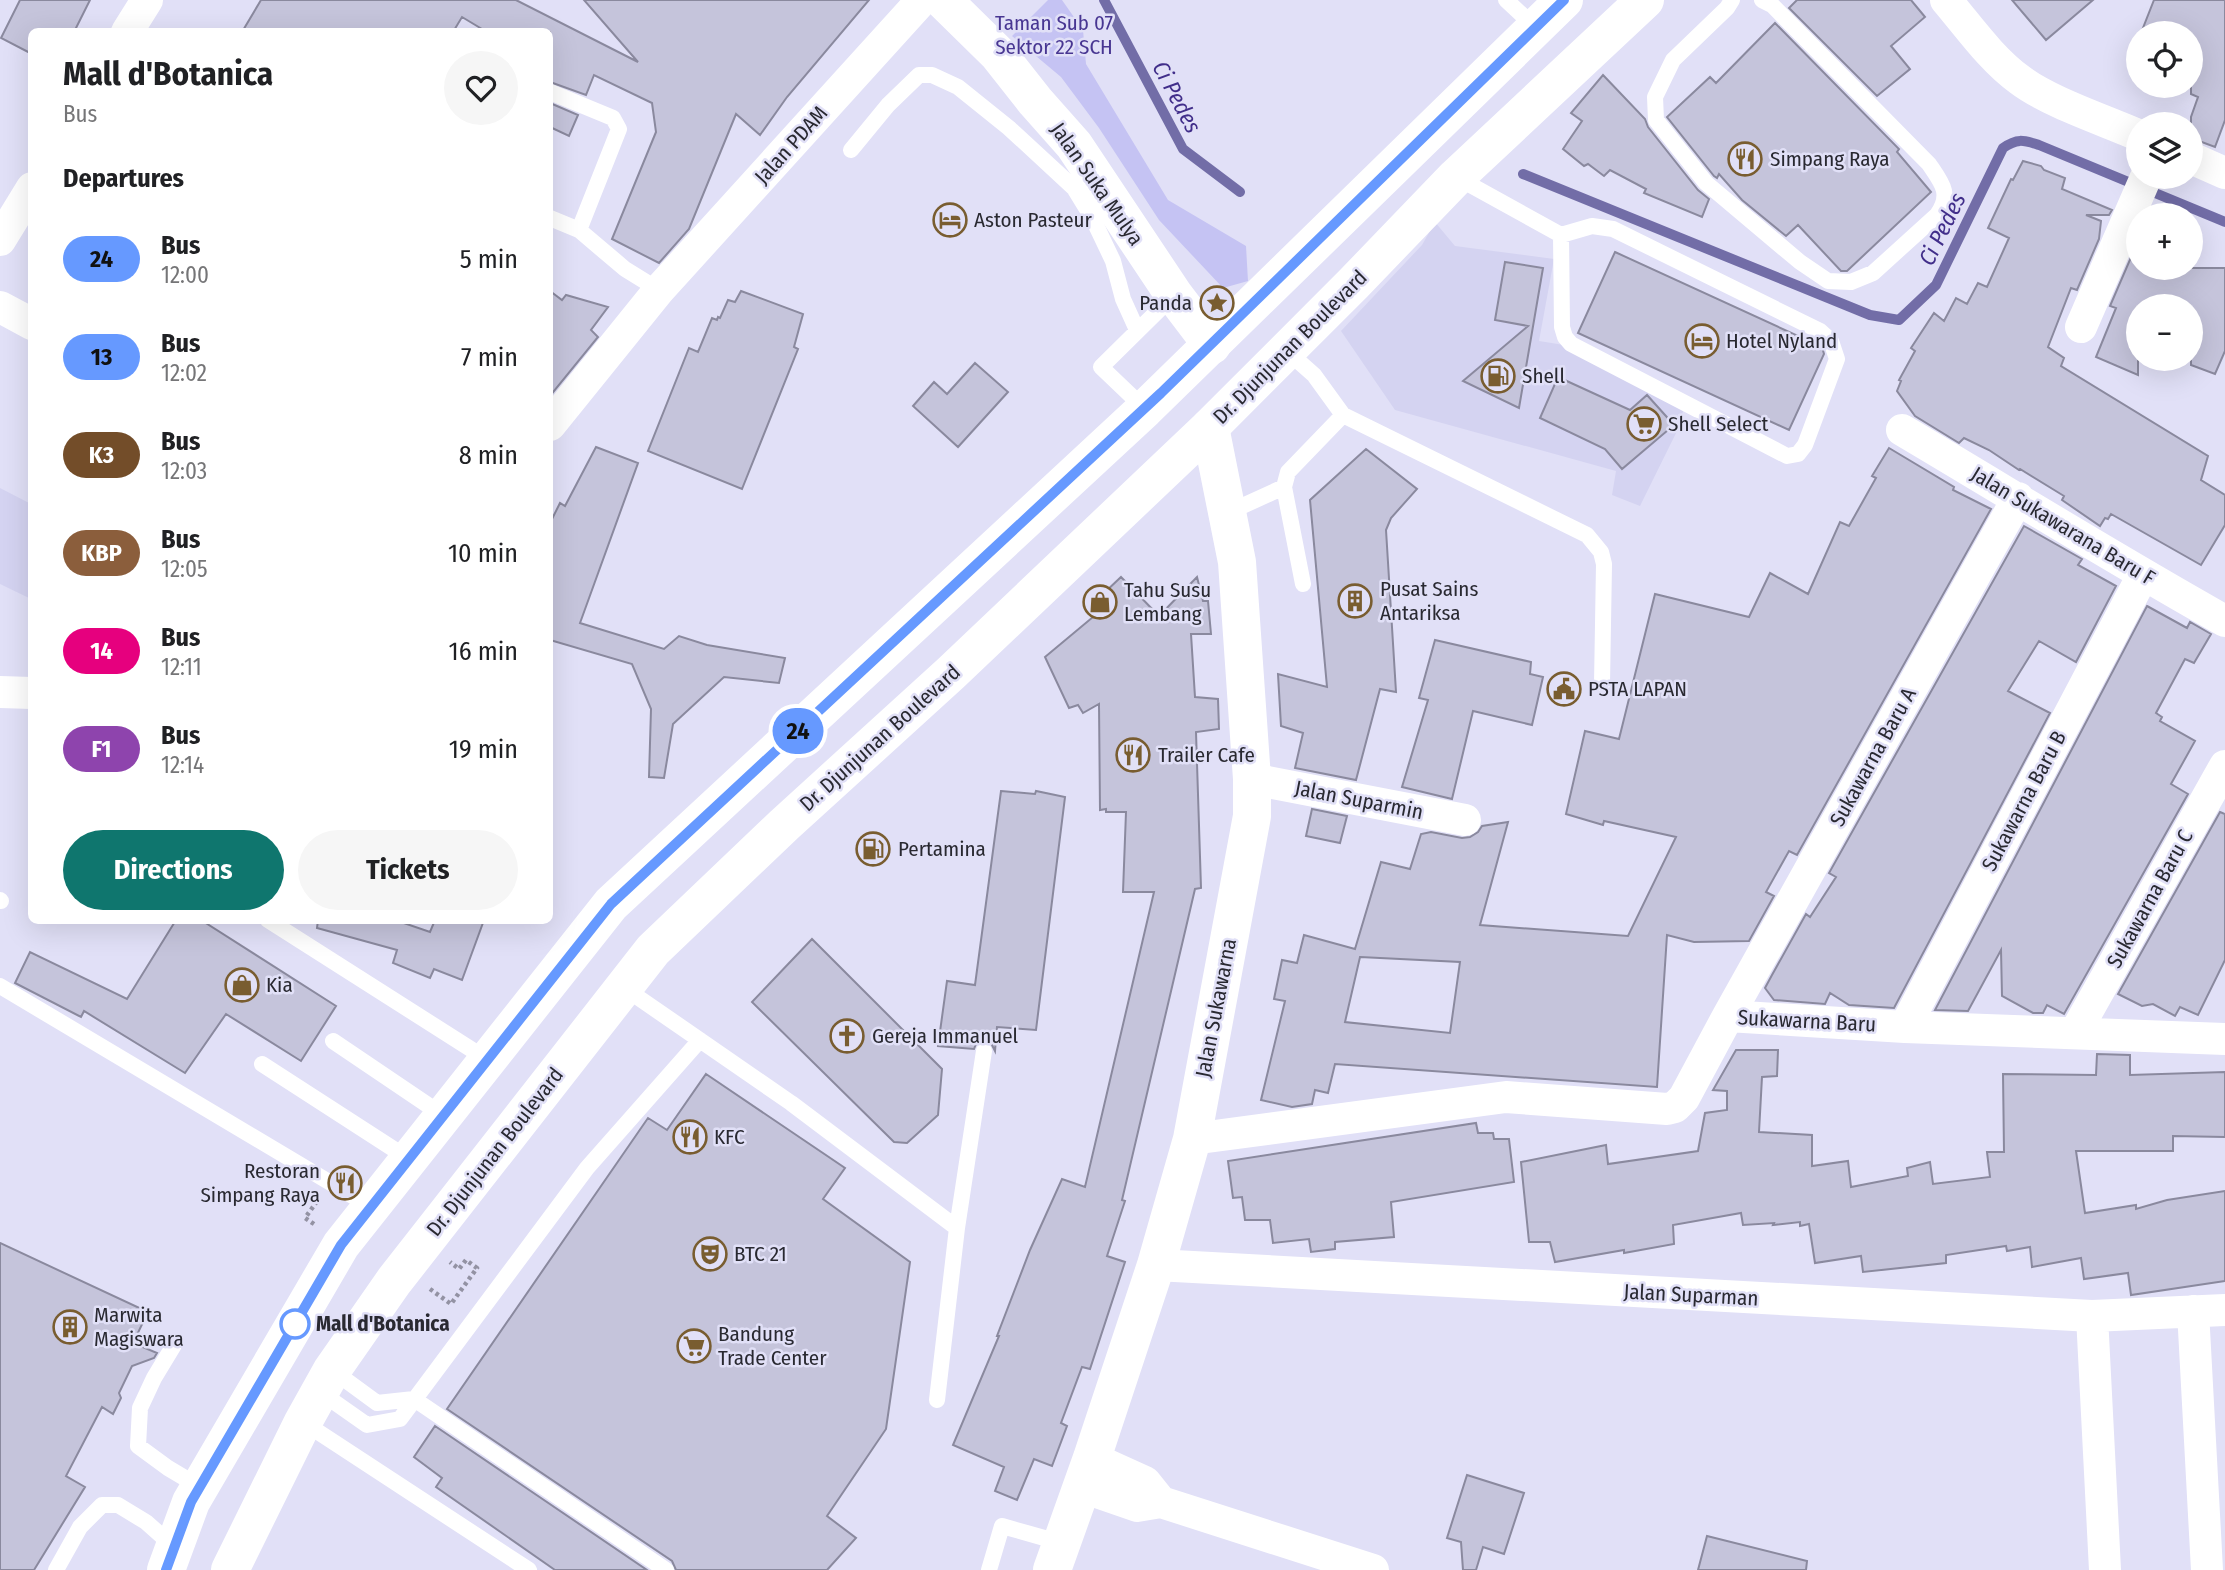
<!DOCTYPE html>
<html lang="en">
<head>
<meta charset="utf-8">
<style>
  :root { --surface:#fff; --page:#f6f6f6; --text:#202124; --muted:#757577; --accent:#0f766e }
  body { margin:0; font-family:"Fira Sans Condensed",sans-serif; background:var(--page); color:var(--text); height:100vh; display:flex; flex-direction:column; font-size:26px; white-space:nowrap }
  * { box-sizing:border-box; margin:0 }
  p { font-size:23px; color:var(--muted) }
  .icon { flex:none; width:38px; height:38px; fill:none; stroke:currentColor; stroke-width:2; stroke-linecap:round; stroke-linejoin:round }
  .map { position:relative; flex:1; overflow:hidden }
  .panel { position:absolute; left:28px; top:28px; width:525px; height:896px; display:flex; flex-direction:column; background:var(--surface); border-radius:10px; box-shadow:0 7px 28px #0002 }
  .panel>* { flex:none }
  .badge { padding:0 14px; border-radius:23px; font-size:24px; line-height:46px }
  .tools { position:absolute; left:2126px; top:21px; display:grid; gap:14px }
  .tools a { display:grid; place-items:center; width:77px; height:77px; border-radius:50%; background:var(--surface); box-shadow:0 7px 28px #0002; font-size:35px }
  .map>.badge { position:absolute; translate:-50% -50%; box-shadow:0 0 0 4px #fff }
  h2 { padding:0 35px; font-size:26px; line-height:63px }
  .round { display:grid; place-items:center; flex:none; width:74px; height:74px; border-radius:37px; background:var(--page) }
  .overview { display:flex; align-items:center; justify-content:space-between; height:119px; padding:0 35px }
  h1 { font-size:33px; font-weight:700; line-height:52px }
  .primary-button { display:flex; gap:14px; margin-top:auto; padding:14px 35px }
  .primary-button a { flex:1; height:80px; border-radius:42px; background:var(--accent); color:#fff; font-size:28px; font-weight:700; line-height:80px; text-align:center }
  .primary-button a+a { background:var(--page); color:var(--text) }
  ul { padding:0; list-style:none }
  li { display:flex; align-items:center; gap:21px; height:98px; padding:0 35px }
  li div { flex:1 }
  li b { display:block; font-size:26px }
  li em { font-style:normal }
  li .badge { min-width:77px; font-weight:700; text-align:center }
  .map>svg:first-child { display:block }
  .built { fill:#d4d3f1 }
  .green { fill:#c5c3f3 }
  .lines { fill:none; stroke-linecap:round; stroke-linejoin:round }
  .stream { stroke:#726da7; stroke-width:10 }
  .building { fill:#c5c4db; stroke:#8a899e; stroke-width:2; fill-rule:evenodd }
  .path { stroke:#9392a3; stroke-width:4.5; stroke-dasharray:3.5 3.5; stroke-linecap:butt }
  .service { stroke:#fff; stroke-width:16 }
  .minor { stroke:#fff; stroke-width:32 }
  .tertiary { stroke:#fff; stroke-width:38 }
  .trunk { stroke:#fff; stroke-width:38 }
  .line-casing { stroke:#fff; stroke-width:16 }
  .line { stroke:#69f; stroke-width:10 }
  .stop-dot { fill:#fff; stroke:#69f; stroke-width:3.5 }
  .labels { text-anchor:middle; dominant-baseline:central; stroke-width:5; stroke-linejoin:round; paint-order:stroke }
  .park-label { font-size:21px; fill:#483692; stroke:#e1e0f7 }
  .street-label { font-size:21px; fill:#292931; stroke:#e1e0f7 }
  .poi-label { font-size:21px; fill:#292931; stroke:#e1e0f7; text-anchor:start }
  .stop-label { font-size:21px; font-weight:bold; fill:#292931; stroke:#e1e0f7; text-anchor:start }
  .water-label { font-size:23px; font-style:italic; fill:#412e8a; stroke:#e1e0f7 }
</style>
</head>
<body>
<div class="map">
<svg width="2225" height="1570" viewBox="0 0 2225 1570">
  <rect width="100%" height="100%" fill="#e1e0f7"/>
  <path class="built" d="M1435 222 1455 246 1554 259 1539 341 1564 345 1684 407 1679 427 1640 506 1612 495 1616 471 1395 410 1341 331 1422 245Z
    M0 488 31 504 32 594 29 598 0 584Z"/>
  <path class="green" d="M1048 0H1062L1083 30 1086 64 1168 200 1246 246 1248 281 1223 288 1159 220 1099 128 1061 77 1012 36Z"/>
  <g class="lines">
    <path class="stream" d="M1104 0 1183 149 1240 192
      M1523 174 1870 315 1899 320 1936 285 2003 148C2017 138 2023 140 2039 145L2225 222"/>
  </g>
  <path class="building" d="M20 0H90L74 32H32V54L1 38Z
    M261 0H516L638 62 584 0H869L787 97 760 135 736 114 689 229 659 263 612 239 656 132 652 103 594 75 586 95 550 82V32H487L462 17 453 32H242Z
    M1797 0H1911L1925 17 1891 46 1910 69 1877 96 1789 8Z
    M2012 0H2093L2046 40Z
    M2154 0H2225V120L2215 147 2191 138V117L2198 97 2191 94V33H2141Z
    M1775 23 1899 149 1897 152 1931 192 1847 271H1841L1798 225 1786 236 1742 200 1719 174 1717 178 1714 176 1667 117 1710 77 1716 83Z
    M1603 75 1645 119 1648 127 1698 190 1709 199 1702 217 1644 193 1646 189 1610 170 1604 176 1588 164 1584 166 1563 149 1582 121 1571 113Z
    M550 103 578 115 569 136 550 127Z
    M2023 161 2041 166 2044 170 2065 178 2062 189 2112 210 2109 215H2086L2101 221 2099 239 2077 290 2071 288 2048 347 2064 358 2061 366 2208 456 2201 480 2225 495V525L2201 565 2111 514 2108 519 2105 518 2100 526 2062 500 2064 496 2020 469 2019 470 1989 450 1964 438 1959 443 1915 416 1897 391 1901 381 1899 380 1915 351 1911 348 1934 313 1944 321 1956 298 1967 304 1978 283 1987 287 2009 238 1988 228 2011 179 2013 180Z
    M1615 252 1822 347 1824 354 1789 430 1578 333Z
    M2132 255 2137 257 2138 255V268H2225V351L2215 374 2191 365V306H2138V375L2096 357 2116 308 2110 306Z
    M1505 262 1543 268 1519 408 1463 381 1528 326 1495 320Z
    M550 291 562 300 566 295 608 307 591 330 598 337 550 396Z
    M741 291 803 314 794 347 798 349 742 489 648 451 689 348 698 352 712 318 717 320 718 317 720 318 728 300 735 302Z
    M975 363 1008 392 958 447 913 406 934 382 947 394Z
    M1558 377 1630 410 1647 395 1674 425 1622 469 1605 449 1540 418Z
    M596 447 638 463 580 623 664 649 679 636 707 645 785 658 779 683 724 677 673 724 664 778 649 777 651 709 632 664 550 640V523L560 503 565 506Z
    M1889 448 1954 487 1953 490 1991 509 1797 855 1789 851 1766 892 1774 896 1749 941 1694 942 1667 935 1657 1087 1335 1064 1328 1093 1315 1090 1312 1104 1292 1107 1261 1100 1285 1001 1274 999 1282 960 1297 963 1304 935 1355 949 1381 862 1410 869 1421 834 1431 832 1462 838 1470 837 1478 832 1482 826 1508 822 1480 925 1628 936 1676 837 1604 821 1603 825 1566 814 1585 731 1619 739 1655 594 1749 617 1770 573 1808 594 1840 522 1849 526 1876 478 1872 476ZM1360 957 1460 962 1450 1033 1345 1022Z
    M1366 449 1417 489 1391 518 1386 530 1396 692 1380 689 1356 780 1295 768 1303 733 1281 726 1278 674 1327 687 1310 500Z
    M2024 526 2082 559 2078 565 2116 586 2076 662 2039 641 2008 691 2050 713 1894 1008 1849 1005 1830 993 1825 1004 1774 1000 1765 988 1772 975 1806 914 1810 917 1836 877 1829 873Z
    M1121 577 1159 616 1197 577 1203 601H1208L1211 634H1191L1195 697 1218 699 1219 729 1196 732 1201 888 1195 889 1122 1200 1125 1201 1107 1256 1125 1262 1090 1369 1082 1367 1061 1423 1067 1426 1052 1466 1034 1459 1017 1500 995 1491 1004 1467 953 1445 999 1336H997L1030 1250 1062 1179 1085 1187 1154 892H1123L1126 812H1106V809L1100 810 1099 704 1083 713 1078 705 1069 708 1045 657 1111 602 1103 594Z
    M2147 606 2187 628 2190 622 2211 634 2194 663 2185 659 2156 713 2162 717 2160 721 2195 741 2171 784 2188 794 2064 1014 2047 1005 2043 1013H2033L2002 996 2001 950 1968 1011 1935 1010Z
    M1435 640 1531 662 1530 674 1543 677 1532 725 1473 711 1452 799 1402 787 1428 700 1419 698Z
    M1001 791 1035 794 1036 791 1065 797 1036 1030 997 1027 995 1051 991 1043 985 1041 976 1044 974 1049 938 1046 947 981 975 985Z
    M1312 809 1347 816 1340 843 1306 836Z
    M2220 812 2225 814V960L2198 1015 2180 1007 2175 1016 2153 1004 2142 1006 2118 994Z
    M176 920H201L336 1006 301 1061 226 1014 185 1073 84 1011 81 1017 15 983 30 952 127 999Z
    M318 920H395L430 932 435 920H484L462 980 434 969 430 978 393 963 397 950 317 928Z
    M812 939 942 1069 938 1115 907 1143 894 1142 752 1002Z
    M1736 1050H1778L1777 1076 1762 1077 1759 1132 1812 1135V1166L1848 1161 1851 1187 1908 1176 1907 1168 1930 1162 1933 1184 1990 1177 1987 1152H2004L2003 1074 2096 1075 2097 1054 2130 1055V1075L2225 1072V1137L2173 1136V1151H2076L2085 1213 2136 1205V1209L2167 1200 2225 1191V1281L2131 1295 2128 1273 2084 1279 2081 1258 2032 1267 2030 1247 2007 1251 2006 1246 1946 1255V1263L1863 1272 1861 1256 1815 1263 1809 1224 1800 1226V1222L1773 1225 1774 1223 1743 1225 1741 1213 1673 1225 1674 1244 1624 1253V1250L1555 1262 1550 1242H1529L1521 1162 1606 1145 1608 1164 1698 1151 1705 1113 1727 1110V1091L1713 1090Z
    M706 1074 845 1168 823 1199 910 1262 886 1429 827 1516 856 1538 827 1570H676L672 1561 447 1409 648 1118 667 1130Z
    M1476 1123 1478 1133H1493L1494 1139H1509L1514 1182 1391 1202 1394 1237 1335 1242V1249L1311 1252 1309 1239 1273 1243 1270 1220H1245L1242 1197 1233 1198 1228 1161Z
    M0 1243 148 1312 133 1343 157 1353 154 1358 132 1366 119 1393 121 1398 113 1414 102 1407 66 1476 85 1487 34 1570H0Z
    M435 1426 647 1570H555L436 1487 442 1478 414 1457Z
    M1467 1475 1524 1493 1504 1554 1483 1547 1476 1570H1463L1461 1542 1447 1538Z
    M1707 1536 1807 1561 1806 1570H1698Z"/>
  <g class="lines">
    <path class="path" d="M314 1224 305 1218 318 1200
      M430 1289 451 1304 477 1268 466 1260 459 1269 450 1262"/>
    <path class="service" d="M1506 0 1535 27
      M1732 0 1727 8 1673 60 1655 97 1656 120 1706 183 1800 262 1828 281 1851 282 1873 273 1937 215C1952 194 1942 183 1929 164L1772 5 1762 0
      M550 92 613 118 619 129 579 230 550 218
      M851 150 888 105 919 75H932L958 87 1009 128 1074 188 1093 219 1113 261 1123 299 1137 330
      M1456 177 1561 235 1592 226 1613 229 1820 331 1831 341 1837 359 1805 445 1798 454 1787 456 1571 344 1565 337 1562 327 1561 235
      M579 230 625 269 659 290
      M1287 351 1314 375 1343 415 1587 535 1601 552 1604 564 1602 684
      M1145 409 1101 367 1174 295
      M1227 513 1284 487
      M1303 584 1284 487 1288 472 1343 415
      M0 900 1 901
      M268 920 488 1060
      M0 986 371 1207
      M623 987 791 1103 957 1228
      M333 1041 444 1116
      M262 1064 409 1159
      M174 1345 154 1378 140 1408 138 1446 168 1468 200 1487
      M332 1370 377 1403 414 1399 666 1570
      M320 1392 367 1425 400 1419 587 1168 700 1040
      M937 1400 957 1228 984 1051
      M303 1422 529 1570
      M56 1570 80 1527 102 1505H118L146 1522 173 1546
      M989 1570 1002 1526 1062 1543"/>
    <path class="minor" d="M1946 0C1969 27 1991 59 2020 80 2049 102 2104 120 2138 135
      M127 32 147 0
      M2191 158 2225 173
      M0 240 32 188
      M0 307 32 324
      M2081 327 2146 177
      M550 425 659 290 922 0
      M1902 430C2010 494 2116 560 2225 621
      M0 692 32 693
      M1252 779 1465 820
      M1728 1016 2018 498
      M1905 1027 2143 575
      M2075 1033 2225 766
      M1192 1139 1506 1097 1667 1109 1675 1107 1684 1098 1728 1016 1905 1027 2225 1039
      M1156 1265 2092 1316 2225 1310
      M2193 1311 2207 1570
      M2092 1316 2105 1570
      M1092 1458 1145 1482 1161 1502
      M1082 1487 1137 1506 1161 1502 1373 1570"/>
    <path class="tertiary" d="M943 0 998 54 1035 101 1074 145 1174 295 1212 345
      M1052 1570 1092 1458 1156 1265 1192 1139 1252 816V779L1237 562 1210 427"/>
    <path class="trunk" d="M166 1570 191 1502 341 1245 611 904 1145 409 1564 0
      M230 1570 303 1422 332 1370 394 1281 653 950 784 825 951 673 1210 427 1353 284 1456 177 1645 0"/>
  </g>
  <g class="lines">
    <defs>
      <path id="line" d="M166 1570 191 1502 341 1245 611 904 1161 393 1564 0"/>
    </defs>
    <use href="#line" class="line-casing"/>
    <use href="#line" class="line"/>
  </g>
  <defs>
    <symbol id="restaurant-ring" viewBox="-11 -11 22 22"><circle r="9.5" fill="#e1e0f7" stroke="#795d30" stroke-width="1.5"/><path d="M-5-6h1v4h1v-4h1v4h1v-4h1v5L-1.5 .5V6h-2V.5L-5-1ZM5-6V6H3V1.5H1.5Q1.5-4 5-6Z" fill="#795d30"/></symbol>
    <symbol id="hotel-ring" viewBox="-11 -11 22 22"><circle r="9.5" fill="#e1e0f7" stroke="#795d30" stroke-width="1.5"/><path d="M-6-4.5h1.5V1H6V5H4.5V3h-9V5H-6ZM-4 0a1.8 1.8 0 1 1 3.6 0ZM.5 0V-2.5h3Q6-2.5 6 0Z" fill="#795d30"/></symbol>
    <symbol id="sight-ring" viewBox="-11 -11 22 22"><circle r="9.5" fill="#e1e0f7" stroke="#795d30" stroke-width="1.5"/><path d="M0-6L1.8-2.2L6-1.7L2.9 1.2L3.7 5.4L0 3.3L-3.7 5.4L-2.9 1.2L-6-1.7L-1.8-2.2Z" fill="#795d30"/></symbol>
    <symbol id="fuel-ring" viewBox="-11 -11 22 22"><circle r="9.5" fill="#e1e0f7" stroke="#795d30" stroke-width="1.5"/><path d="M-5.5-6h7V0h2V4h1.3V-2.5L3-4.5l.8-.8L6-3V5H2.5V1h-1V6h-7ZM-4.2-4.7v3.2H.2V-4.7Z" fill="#795d30"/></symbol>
    <symbol id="supermarket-ring" viewBox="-11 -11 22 22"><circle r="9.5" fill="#e1e0f7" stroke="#795d30" stroke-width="1.5"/><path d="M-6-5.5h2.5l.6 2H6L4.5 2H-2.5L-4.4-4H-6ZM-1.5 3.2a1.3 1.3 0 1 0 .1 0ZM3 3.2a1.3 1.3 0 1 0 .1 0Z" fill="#795d30"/></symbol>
    <symbol id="building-ring" viewBox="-11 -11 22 22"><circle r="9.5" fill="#e1e0f7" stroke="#795d30" stroke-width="1.5"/><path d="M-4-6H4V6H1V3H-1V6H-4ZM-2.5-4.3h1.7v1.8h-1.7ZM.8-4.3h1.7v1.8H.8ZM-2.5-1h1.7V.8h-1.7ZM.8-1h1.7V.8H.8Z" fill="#795d30"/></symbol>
    <symbol id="shop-ring" viewBox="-11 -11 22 22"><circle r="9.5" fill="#e1e0f7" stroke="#795d30" stroke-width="1.5"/><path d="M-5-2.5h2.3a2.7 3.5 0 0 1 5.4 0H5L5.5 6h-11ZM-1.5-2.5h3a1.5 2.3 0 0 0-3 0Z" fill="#795d30"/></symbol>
    <symbol id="civic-ring" viewBox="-11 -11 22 22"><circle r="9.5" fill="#e1e0f7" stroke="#795d30" stroke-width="1.5"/><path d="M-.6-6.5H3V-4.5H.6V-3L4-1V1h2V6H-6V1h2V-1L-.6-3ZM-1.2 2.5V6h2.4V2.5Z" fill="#795d30"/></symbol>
    <symbol id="church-ring" viewBox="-11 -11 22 22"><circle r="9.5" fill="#e1e0f7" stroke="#795d30" stroke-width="1.5"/><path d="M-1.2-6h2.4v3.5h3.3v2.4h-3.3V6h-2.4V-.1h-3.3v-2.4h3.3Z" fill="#795d30"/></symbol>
    <symbol id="theatre-ring" viewBox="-11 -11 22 22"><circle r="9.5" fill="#e1e0f7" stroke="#795d30" stroke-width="1.5"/><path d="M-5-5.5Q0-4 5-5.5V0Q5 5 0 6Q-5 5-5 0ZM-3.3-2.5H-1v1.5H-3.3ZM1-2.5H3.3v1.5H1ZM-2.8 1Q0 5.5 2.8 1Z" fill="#795d30"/></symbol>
  </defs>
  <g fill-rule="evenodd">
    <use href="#restaurant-ring" x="1726" y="140" width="38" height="38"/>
    <use href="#hotel-ring" x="931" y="201" width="38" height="38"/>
    <use href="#sight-ring" x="1198" y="284" width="38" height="38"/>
    <use href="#hotel-ring" x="1683" y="322" width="38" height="38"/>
    <use href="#fuel-ring" x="1479" y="357" width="38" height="38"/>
    <use href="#supermarket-ring" x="1625" y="405" width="38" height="38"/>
    <use href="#building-ring" x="1336" y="582" width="38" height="38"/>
    <use href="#shop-ring" x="1081" y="583" width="38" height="38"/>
    <use href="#civic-ring" x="1545" y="670" width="38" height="38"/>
    <use href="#restaurant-ring" x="1114" y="736" width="38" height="38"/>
    <use href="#fuel-ring" x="854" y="830" width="38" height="38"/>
    <use href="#shop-ring" x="223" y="966" width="38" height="38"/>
    <use href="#church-ring" x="828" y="1017" width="38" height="38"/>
    <use href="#restaurant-ring" x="671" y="1118" width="38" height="38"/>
    <use href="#restaurant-ring" x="326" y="1164" width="38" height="38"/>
    <use href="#theatre-ring" x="691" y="1235" width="38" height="38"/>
    <use href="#building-ring" x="51" y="1308" width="38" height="38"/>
    <use href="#supermarket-ring" x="675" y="1327" width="38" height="38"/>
  </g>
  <circle class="stop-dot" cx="295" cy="1324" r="14"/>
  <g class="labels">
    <g class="park-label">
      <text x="1054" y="23">Taman Sub 07<tspan x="1054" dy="24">Sektor 22 SCH</tspan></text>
    </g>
    <g class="street-label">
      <text transform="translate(791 145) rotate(-48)">Jalan PDAM</text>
      <text transform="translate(1097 184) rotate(55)">Jalan Suka Mulya</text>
      <text transform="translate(1290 347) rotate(-45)">Dr. Djunjunan Boulevard</text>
      <text transform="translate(2063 526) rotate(31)">Jalan Sukawarana Baru F</text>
      <text transform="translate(880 738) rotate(-42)">Dr. Djunjunan Boulevard</text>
      <text transform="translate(1873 757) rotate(-61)">Sukawarna Baru A</text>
      <text transform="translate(1359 800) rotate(11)">Jalan Suparmin</text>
      <text transform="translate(2024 801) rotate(-62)">Sukawarna Baru B</text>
      <text transform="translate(2150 899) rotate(-61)">Sukawarna Baru C</text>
      <text transform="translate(1216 1008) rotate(-79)">Jalan Sukawarna</text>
      <text transform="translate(1807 1021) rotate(3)">Sukawarna Baru</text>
      <text transform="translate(495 1152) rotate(-52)">Dr. Djunjunan Boulevard</text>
      <text transform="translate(1691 1295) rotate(3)">Jalan Suparman</text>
    </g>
    <g class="poi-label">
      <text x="1770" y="159">Simpang Raya</text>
      <text x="974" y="220">Aston Pasteur</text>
      <text x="1192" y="303" text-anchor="end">Panda</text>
      <text x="1726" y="341">Hotel Nyland</text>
      <text x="1522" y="376">Shell</text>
      <text x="1668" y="424">Shell Select</text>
      <text x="1380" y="589">Pusat Sains<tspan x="1380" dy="24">Antariksa</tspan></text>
      <text x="1124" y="590">Tahu Susu<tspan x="1124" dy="24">Lembang</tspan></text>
      <text x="1588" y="689">PSTA LAPAN</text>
      <text x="1158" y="755">Trailer Cafe</text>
      <text x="898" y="849">Pertamina</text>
      <text x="266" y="985">Kia</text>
      <text x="872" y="1036">Gereja Immanuel</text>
      <text x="714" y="1137">KFC</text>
      <text x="320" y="1171" text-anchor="end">Restoran<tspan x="320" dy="24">Simpang Raya</tspan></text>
      <text x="734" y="1254">BTC 21</text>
      <text x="94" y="1315">Marwita<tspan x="94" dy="24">Magiswara</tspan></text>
      <text x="718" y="1334">Bandung<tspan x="718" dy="24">Trade Center</tspan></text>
    </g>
    <g class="stop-label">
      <text x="316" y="1324">Mall d'Botanica</text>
    </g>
    <g class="water-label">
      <text transform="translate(1177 97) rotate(62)">Ci Pedes</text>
      <text transform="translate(1942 229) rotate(-64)">Ci Pedes</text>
    </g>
  </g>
</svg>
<div class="tools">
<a><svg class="icon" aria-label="locate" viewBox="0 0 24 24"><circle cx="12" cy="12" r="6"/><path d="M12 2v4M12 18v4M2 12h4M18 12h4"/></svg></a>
<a><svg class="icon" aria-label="layers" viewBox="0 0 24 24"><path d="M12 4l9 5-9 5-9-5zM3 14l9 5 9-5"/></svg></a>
<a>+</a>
<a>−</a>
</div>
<b class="badge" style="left:798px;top:731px;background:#69f;color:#111">24</b>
<section class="panel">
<div class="overview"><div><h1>Mall d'Botanica</h1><p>Bus</p></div><a class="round"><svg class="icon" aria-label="heart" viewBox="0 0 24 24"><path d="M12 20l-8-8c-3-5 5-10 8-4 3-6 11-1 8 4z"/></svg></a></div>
<h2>Departures</h2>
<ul>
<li><span class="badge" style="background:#69f;color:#111">24</span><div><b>Bus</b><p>12:00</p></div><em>5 min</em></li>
<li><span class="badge" style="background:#69f;color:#111">13</span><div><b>Bus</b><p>12:02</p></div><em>7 min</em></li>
<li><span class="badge" style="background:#734d29;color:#fff">K3</span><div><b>Bus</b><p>12:03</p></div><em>8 min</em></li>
<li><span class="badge" style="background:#8b5e3c;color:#fff">KBP</span><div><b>Bus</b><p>12:05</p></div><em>10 min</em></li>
<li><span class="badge" style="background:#e6007e;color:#fff">14</span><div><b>Bus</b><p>12:11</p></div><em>16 min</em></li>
<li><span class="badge" style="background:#8e44ad;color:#fff">F1</span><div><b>Bus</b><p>12:14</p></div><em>19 min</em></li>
</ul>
<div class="primary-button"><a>Directions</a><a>Tickets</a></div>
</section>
</div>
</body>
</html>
